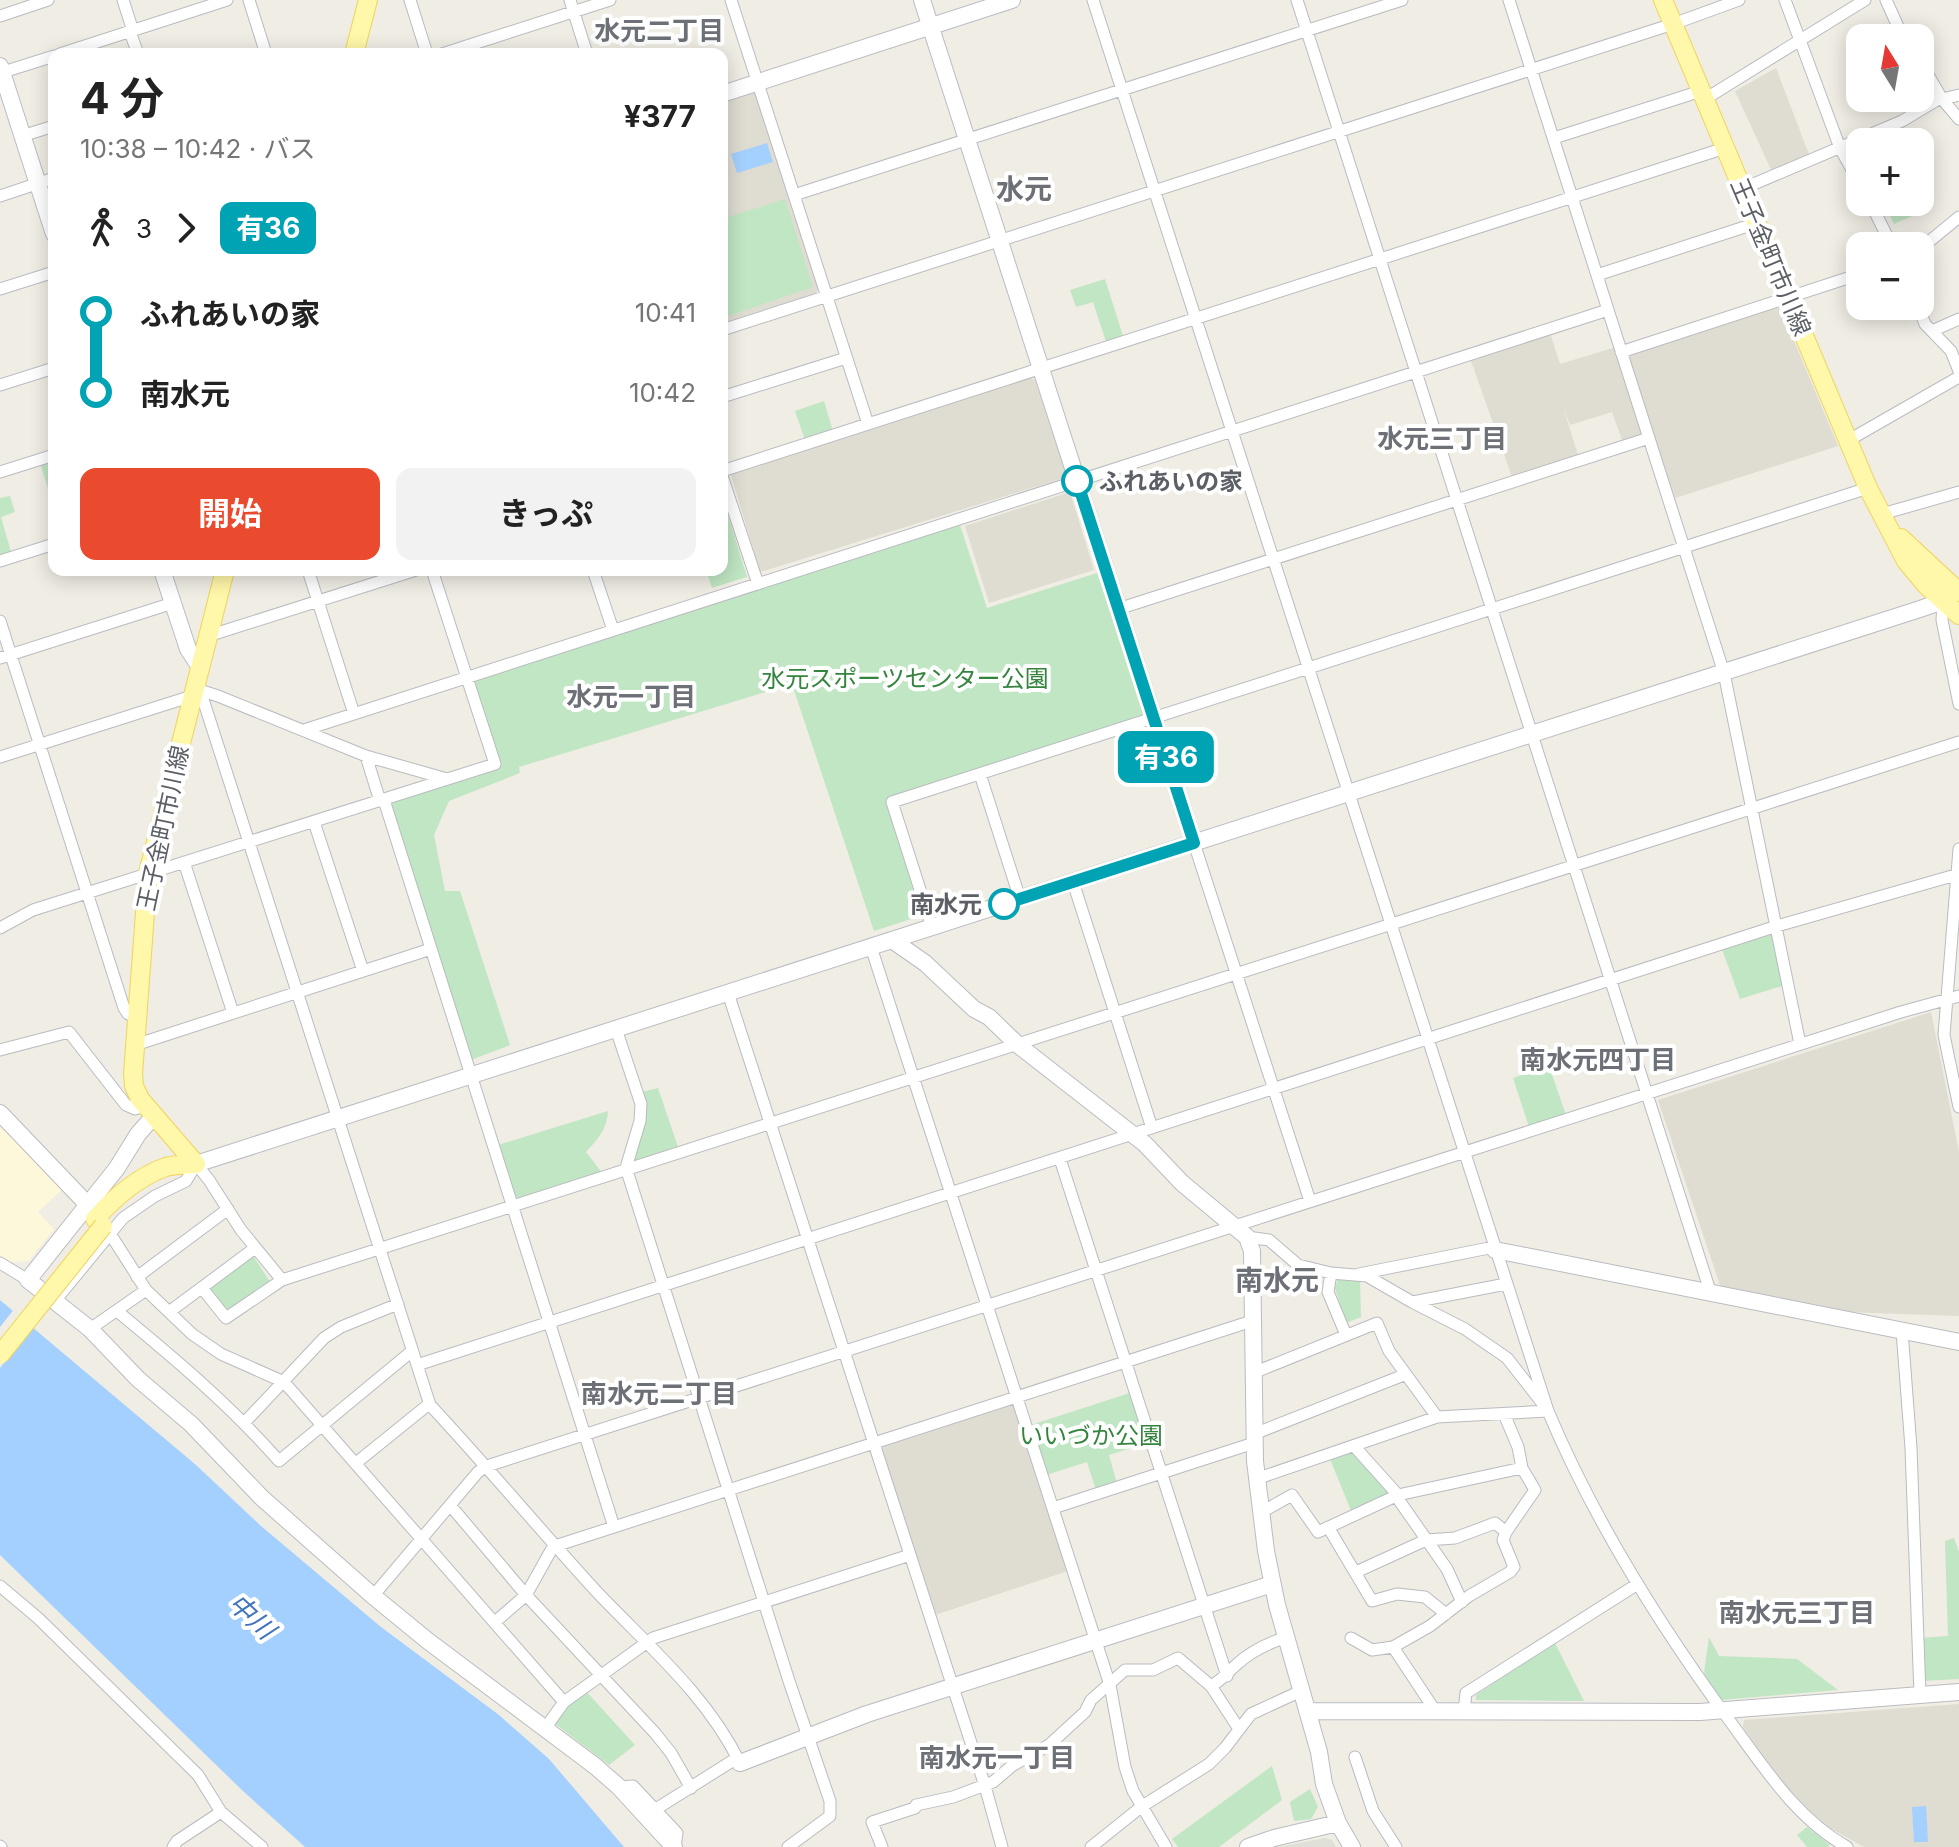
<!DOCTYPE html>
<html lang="ja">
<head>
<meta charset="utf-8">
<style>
  :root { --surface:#fff; --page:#f2f2f2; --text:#222; --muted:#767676; --accent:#ea4b2f }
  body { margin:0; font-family:Inter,"Noto Sans JP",sans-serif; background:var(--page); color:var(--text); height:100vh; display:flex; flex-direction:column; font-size:30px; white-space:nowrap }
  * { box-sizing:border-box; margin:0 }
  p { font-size:26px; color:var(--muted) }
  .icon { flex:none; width:44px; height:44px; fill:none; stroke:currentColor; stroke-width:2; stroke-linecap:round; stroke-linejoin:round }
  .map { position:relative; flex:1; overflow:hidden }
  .panel { position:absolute; left:48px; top:48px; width:680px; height:528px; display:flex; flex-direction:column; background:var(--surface); border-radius:16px; box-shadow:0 4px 20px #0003 }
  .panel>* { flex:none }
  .badge { padding:0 16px; border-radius:12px; font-size:28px; line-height:52px }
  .needle { width:52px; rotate:349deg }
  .buttons { position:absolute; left:1846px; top:24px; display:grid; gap:16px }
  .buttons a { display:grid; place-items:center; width:88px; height:88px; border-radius:16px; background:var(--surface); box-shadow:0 4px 20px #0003; font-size:40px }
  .map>.badge { position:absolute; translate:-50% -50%; box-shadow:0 0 0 4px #fff }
  .legs { display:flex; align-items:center; gap:12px; height:88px; padding:0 32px; font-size:26px }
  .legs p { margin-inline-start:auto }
  .headline { display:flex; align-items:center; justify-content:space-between; height:136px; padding:0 32px }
  h1 { font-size:44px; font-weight:700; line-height:60px }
  .cta { display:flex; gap:16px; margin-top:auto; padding:16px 32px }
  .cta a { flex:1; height:92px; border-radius:16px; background:var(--accent); color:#fff; font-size:32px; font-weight:700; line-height:92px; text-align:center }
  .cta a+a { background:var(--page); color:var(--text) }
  ul { padding:0 32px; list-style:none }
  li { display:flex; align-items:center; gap:28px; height:80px; font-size:30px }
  li i { display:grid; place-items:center; width:12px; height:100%; margin:0 10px; background:currentColor }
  li i::after { content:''; width:20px; height:20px; margin:-10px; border:6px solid; border-radius:50%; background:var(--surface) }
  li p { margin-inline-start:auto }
  li:first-child i { background:linear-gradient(#0000 50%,currentColor 0) }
  li:last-child i { background:linear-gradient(currentColor 50%,#0000 0) }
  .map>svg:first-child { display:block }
  .commercial { fill:#fef8da }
  .industrial { fill:#e0dfd8 }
  .education { fill:#dfdcd2 }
  .green { fill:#c0e6c3 }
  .water { fill:#a4d0ff }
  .pier { fill:#efede4 }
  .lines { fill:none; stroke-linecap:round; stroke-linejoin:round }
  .street-casing { stroke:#b9bbc0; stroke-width:13 }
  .secondary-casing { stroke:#babcc2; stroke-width:18 }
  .primary-casing { stroke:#f2d35a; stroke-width:20 }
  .street { stroke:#fff; stroke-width:11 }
  .secondary { stroke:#fff; stroke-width:16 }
  .primary { stroke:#fff7a9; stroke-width:18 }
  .primary-bridge-casing { stroke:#f2d35a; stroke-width:20; stroke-linecap:butt }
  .primary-bridge { stroke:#fff7a9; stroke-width:18 }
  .line-1-casing { stroke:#fff; stroke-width:18 }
  .line-1 { stroke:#00a3b4; stroke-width:12 }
  .stop-1-dot { fill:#fff; stroke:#00a3b4; stroke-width:4 }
  .labels { text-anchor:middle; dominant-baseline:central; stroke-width:8; stroke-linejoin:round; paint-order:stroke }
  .street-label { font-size:24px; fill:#5c5f65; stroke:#fff }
  .stop-label { font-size:24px; font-weight:bold; fill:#5c5f65; stroke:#fff; text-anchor:start }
  .park-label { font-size:24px; fill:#34843e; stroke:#fff }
  .neighbourhood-label { font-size:26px; font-weight:bold; fill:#6d7177; stroke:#fff }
  .water-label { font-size:26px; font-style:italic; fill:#4274bb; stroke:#fff }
  .quarter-label { font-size:28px; font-weight:bold; fill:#6d7177; stroke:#fff }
</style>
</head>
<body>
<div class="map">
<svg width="1959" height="1847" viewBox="0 0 1959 1847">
  <rect width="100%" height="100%" fill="#efede4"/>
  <path class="commercial" d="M0 1122 63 1189 38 1212 54 1229 29 1261 10 1262 0 1256Z"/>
  <path class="industrial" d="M1325 1838 1332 1840 1336 1847H1279Z"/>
  <path class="education" d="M1776 68 1810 157 1772 172 1735 91Z
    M751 90 755 93 818 289 816 293 722 323V100Z
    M1779 305 1838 446 1675 498 1629 358 1632 353Z
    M1550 333 1560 364 1616 347 1646 436 1623 443 1612 412 1570 425 1563 407 1578 455 1512 477 1470 358Z
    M1029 377 1035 380 1067 477 760 572 731 475Z
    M1070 492 1094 570 989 603 965 526Z
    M1931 1012 1959 1152V1316L1846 1312 1721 1288 1658 1100Z
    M1012 1401 1068 1571 932 1616 879 1444Z
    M1959 1704V1847H1864L1814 1819 1768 1764 1743 1727 1744 1720Z"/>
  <path class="green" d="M785 199 813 287 722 318V219Z
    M1883 202H1913L1919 213 1894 224Z
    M1105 279 1123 336 1106 342 1093 302 1076 307 1070 290Z
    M824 401 833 431 805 440 795 411Z
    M54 461V508L41 466Z
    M10 496 15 512 1 517 11 552 0 556V498Z
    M724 502 747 577 712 588 706 570H722Z
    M960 525 987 608 1100 572 1145 716 887 799 923 915 874 931 792 684 519 767 520 773 449 801 434 835 445 891H460L510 1045 471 1060 391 809 393 801 500 766 474 683 475 680Z
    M1775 931 1785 985 1740 999 1722 949Z
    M1549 1066 1566 1115 1529 1127 1513 1078Z
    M658 1088 679 1150 632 1165 642 1092Z
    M608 1111C607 1129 598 1139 586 1152L603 1174 512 1203 495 1146Z
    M252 1254 270 1282 227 1311 207 1288Z
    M1338 1279 1360 1280 1361 1317 1346 1323 1335 1288Z
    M1133 1392 1150 1442 1109 1455 1117 1484 1096 1490 1087 1462 1046 1475 1031 1425Z
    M1350 1451 1391 1495 1352 1513 1330 1459Z
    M1954 1538 1959 1552V1679L1922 1681 1921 1638 1948 1636 1945 1541Z
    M1709 1637 1719 1656 1797 1659 1838 1690 1720 1700 1704 1673Z
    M1555 1643 1584 1701 1476 1700V1695Z
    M584 1689 635 1745 609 1765 553 1722 565 1704Z
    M1272 1766 1282 1800 1219 1847H1178L1172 1839Z
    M1310 1789 1318 1807 1311 1819 1294 1821 1290 1802Z
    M1807 1827 1830 1845 1827 1847H1807L1797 1835Z"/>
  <path class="water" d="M767 143 773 162 737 173 731 154Z
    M0 1300 196 1465 261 1526 381 1627 499 1715 549 1759 624 1847H305L244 1792 0 1555Z
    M1926 1806 1928 1842H1914L1912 1807Z"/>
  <path class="pier" d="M15 1308 34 1324 0 1368V1327Z"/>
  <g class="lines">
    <defs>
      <path id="street" d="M123 0 133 31
        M249 0 266 54
        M410 0 427 54
        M570 0 587 54
        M731 0 868 424
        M1093 0 1548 1411C1595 1523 1660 1626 1732 1724 1765 1769 1797 1819 1847 1847
        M1297 0 1710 1291
        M1509 0 1724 673 1800 1044
        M1785 0 1840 148 1860 184
        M1886 0 1900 31 1906 38
        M0 16 48 0
        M130 32 138 54
        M60 54 227 0
        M442 54 610 0
        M1920 61 1942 99 1959 119
        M0 73 54 56
        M1705 99 1865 0
        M1942 99 1959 95
        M22 136 54 126
        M1554 138 1701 91
        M1742 189 1902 121 1942 97
        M794 195 1402 0
        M0 196 54 178
        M1870 202 1892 246
        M1920 249 1959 217
        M1597 275 1757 223
        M0 289 54 272
        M1918 306 1925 324 1951 351 1959 371
        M722 330 1673 24 1739 0
        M1932 331 1959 319
        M1621 352 1860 274
        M0 385 54 368
        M722 397 846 358
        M1849 440 1959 377
        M722 471 1725 148
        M0 472 54 455
        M722 476 758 584
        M1882 514 1959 492
        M0 561 54 544
        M308 570 354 714
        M593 570 613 630
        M1943 601 1942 620 1959 704
        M1118 609 1649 438
        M0 621 124 1008 128 1014H137
        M208 636 416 570
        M0 658 173 603
        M196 689 218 696 366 756 447 779
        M200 690 430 1405C487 1466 540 1530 596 1591 648 1646 706 1694 740 1763
        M304 730 1608 310
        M366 756 380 801
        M0 757 192 696
        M980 774 1020 899
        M384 800 614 1527
        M314 822 363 971
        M1194 843 1310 1201
        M1959 849 1944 1035 1959 1107
        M184 862 233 1013
        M1073 882 1152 1128
        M932 927 892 802 1868 488
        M0 928 33 910 495 764 432 570
        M871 947 1110 1685 1125 1767 1133 1791 1166 1847
        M728 993 985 1786 1002 1847
        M616 1029 641 1104 640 1121 625 1171
        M135 1045 431 949
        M0 1050 69 1032 126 1105 135 1109 145 1106
        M1060 1159 1227 1676
        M627 1171 789 1681 830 1801V1816L788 1847
        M109 1232 146 1290 192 1334 221 1354 284 1382 564 1702
        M1247 1237 1269 1240 1298 1265 1331 1273 1367 1276 1412 1302 1465 1329 1507 1358 1543 1404
        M0 1263 28 1280
        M1331 1273 1328 1292 1346 1335
        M1359 1274 1494 1247
        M137 1277 228 1209
        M202 1288 226 1318 282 1280
        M55 1301 123 1218 155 1196 186 1181 196 1164 209 1180 241 1230 282 1280 1959 742
        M1413 1302 1506 1284
        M117 1311C174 1358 230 1405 279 1461L412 1351
        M169 1312 255 1248
        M90 1329 146 1290
        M1902 1331 1911 1448 1920 1695
        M417 1365 1777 926 1959 874
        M1253 1373 1377 1323 1389 1351 1437 1417
        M245 1422 324 1338 341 1327 398 1304
        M1254 1434 1404 1375
        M1354 1446 1398 1495
        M356 1463 429 1404
        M1256 1479 1437 1417 1548 1411
        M1396 1496 1447 1569 1462 1602
        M450 1505 526 1595 655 1733 671 1753 691 1788
        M1053 1508 1254 1443
        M1260 1513 1292 1495 1318 1532 1398 1495 1522 1468 1518 1447 1504 1414
        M1328 1527 1372 1601 1397 1594 1425 1597 1446 1614
        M555 1546 1252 1321
        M1356 1572 1426 1540 1455 1538 1495 1523 1506 1532 1535 1490 1522 1468
        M0 1586 38 1618 198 1775 221 1812 262 1847
        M373 1596 478 1472 487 1466 1901 1012 1959 996
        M495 1622 526 1595 554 1545
        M1351 1638 1372 1650 1393 1647 1430 1626 1469 1596 1510 1572 1514 1567 1503 1540 1506 1532
        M1393 1647 1436 1712
        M1211 1686C1222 1680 1227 1673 1236 1665 1251 1651 1268 1643 1287 1637
        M1464 1712 1466 1693 1636 1585
        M546 1727 564 1702 653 1638 910 1555
        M1355 1757 1373 1811 1396 1847
        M619 1787 633 1786 677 1833 675 1847
        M656 1809 737 1758
        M0 1846 1 1847
        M173 1847 177 1841 221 1812
        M882 1847 872 1822 915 1808 916 1805 953 1797 993 1782 1013 1765 1049 1745 1085 1712 1091 1700 1125 1670H1153L1178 1658 1211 1686 1239 1729
        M1091 1847 1141 1807 1209 1764 1225 1748 1251 1714 1301 1691"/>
      <path id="secondary" d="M922 0 1194 843
        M0 66 54 234
        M722 94 1012 0
        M162 570 188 649 200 667
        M892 940 925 963 974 1009 989 1017 1018 1045 1145 1144 1182 1183 1247 1237 1252 1251 1255 1461 1266 1551 1277 1605 1319 1752 1324 1784 1338 1823 1352 1847
        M0 1113 88 1205
        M154 1116 138 1134 117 1168 28 1280 90 1329 138 1379 191 1424 262 1498 373 1596 428 1641 595 1766 619 1787 674 1847
        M196 1164 1920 609 1943 601 1950 593
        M1495 1250 1959 1342
        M1307 1711 1700 1712 1959 1692
        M740 1763 867 1714 1272 1584
        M1248 1847 1274 1838 1338 1823"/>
      <path id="primary" d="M1663 0 1868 488 1906 561 1926 585 1959 615
        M354 54 368 0
        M1901 538 1959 592
        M196 1164 140 1099 134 1086 133 1074 148 873 225 570
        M95 1219C114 1198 137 1178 163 1168 173 1164 186 1165 196 1164"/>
    </defs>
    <use href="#street" class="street-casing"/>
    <use href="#secondary" class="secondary-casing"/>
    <use href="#primary" class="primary-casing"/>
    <use href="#street" class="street"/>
    <use href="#secondary" class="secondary"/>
    <use href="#primary" class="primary"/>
    <defs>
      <path id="primary-bridge" d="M0 1355 103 1226"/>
    </defs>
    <use href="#primary-bridge" class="primary-bridge-casing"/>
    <use href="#primary-bridge" class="primary-bridge"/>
  </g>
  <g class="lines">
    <defs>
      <path id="line-1" d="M1004 904 1194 843 1077 481"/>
    </defs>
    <use href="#line-1" class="line-1-casing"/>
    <use href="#line-1" class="line-1"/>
  </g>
  <g class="stop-1-dot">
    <circle cx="1077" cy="481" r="14"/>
    <circle cx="1004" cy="904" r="14"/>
  </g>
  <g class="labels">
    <g class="street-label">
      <text transform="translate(1771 257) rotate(67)">王子金町市川線</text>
      <text transform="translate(163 828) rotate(-78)">王子金町市川線</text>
    </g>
    <g class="stop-label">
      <text x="1099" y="481">ふれあいの家</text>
      <text x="982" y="904" text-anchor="end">南水元</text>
    </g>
    <g class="park-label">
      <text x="905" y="678">水元スポーツセンター公園</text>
      <text x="1091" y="1435">いいづか公園</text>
    </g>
    <g class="neighbourhood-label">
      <text x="659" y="30">水元二丁目</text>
      <text x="1442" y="438">水元三丁目</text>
      <text x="631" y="696">水元一丁目</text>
      <text x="1598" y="1059">南水元四丁目</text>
      <text x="659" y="1393">南水元二丁目</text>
      <text x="1797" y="1612">南水元三丁目</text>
      <text x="997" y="1757">南水元一丁目</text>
    </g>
    <g class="water-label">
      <text transform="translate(252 1616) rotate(43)">中川</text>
    </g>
    <g class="quarter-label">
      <text x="1024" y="189">水元</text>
      <text x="1277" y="1280">南水元</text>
    </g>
  </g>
</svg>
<div class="buttons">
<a><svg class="needle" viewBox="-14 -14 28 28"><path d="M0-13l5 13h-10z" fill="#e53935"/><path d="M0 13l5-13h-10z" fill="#767676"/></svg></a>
<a>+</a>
<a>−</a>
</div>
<b class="badge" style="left:1166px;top:757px;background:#00a3b4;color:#fff">有36</b>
<section class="panel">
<div class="headline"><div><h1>4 分</h1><p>10:38 – 10:42 · バス</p></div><b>¥377</b></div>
<div class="legs"><svg class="icon" aria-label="walk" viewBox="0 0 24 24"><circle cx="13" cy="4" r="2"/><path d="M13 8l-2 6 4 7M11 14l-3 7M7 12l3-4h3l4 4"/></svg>3<svg class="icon" aria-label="forward" viewBox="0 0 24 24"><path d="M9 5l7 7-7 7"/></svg><b class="badge" style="background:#00a3b4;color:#fff">有36</b></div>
<ul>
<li><i style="color:#00a3b4"></i><b>ふれあいの家</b><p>10:41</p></li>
<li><i style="color:#00a3b4"></i><b>南水元</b><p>10:42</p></li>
</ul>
<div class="cta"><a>開始</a><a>きっぷ</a></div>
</section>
</div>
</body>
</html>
